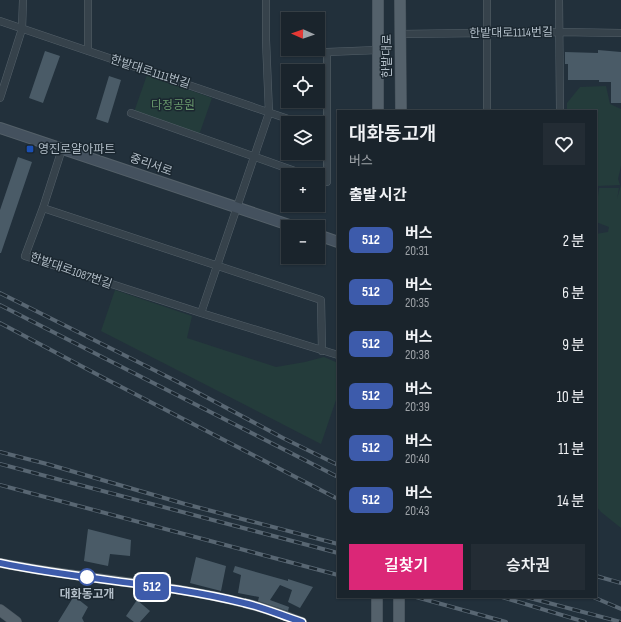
<!DOCTYPE html>
<html lang="ko">
<head>
<meta charset="utf-8">
<style>
  :root { --surface:#1a242c; --page:#232c34; --text:#f1f3f6; --muted:#9fa4a9; --line:#384148; --accent:#db2777 }
  body { margin:0; font-family:"Sofia Sans Condensed","Noto Sans KR",sans-serif; background:var(--page); color:var(--text); height:100vh; display:flex; flex-direction:column; font-size:15px; white-space:nowrap }
  * { box-sizing:border-box; margin:0 }
  p { font-size:13px; color:var(--muted) }
  .icon { flex:none; width:22px; height:22px; fill:none; stroke:currentColor; stroke-width:2; stroke-linecap:round; stroke-linejoin:round }
  .map { position:relative; flex:1; overflow:hidden }
  .sheet { position:absolute; left:337px; top:110px; width:260px; height:488px; display:flex; flex-direction:column; background:var(--surface); border-radius:0px; box-shadow:0 1px 3px #0004,0 0 0 1px var(--line) }
  .sheet>* { flex:none }
  .badge { padding:0 8px; border-radius:6px; font-size:14px; line-height:26px }
  .needle { width:26px; rotate:272deg }
  .tools { position:absolute; left:281px; top:12px; display:grid; gap:8px }
  .tools a { display:grid; place-items:center; width:44px; height:44px; border-radius:0px; background:var(--surface); box-shadow:0 1px 3px #0004,0 0 0 1px var(--line); font-size:20px }
  .map>.badge { position:absolute; translate:-50% -50%; box-shadow:0 0 0 2px #fff }
  h2 { padding:0 12px; font-size:15px; line-height:36px }
  .round { display:grid; place-items:center; flex:none; width:42px; height:42px; border-radius:0px; background:var(--page) }
  .summary { display:flex; align-items:center; justify-content:space-between; height:68px; padding:0 12px }
  h1 { font-size:19px; font-weight:600; line-height:30px }
  .button { display:flex; gap:8px; margin-top:auto; padding:8px 12px }
  .button a { flex:1; height:46px; border-radius:0px; background:var(--accent); color:#fff; font-size:16px; font-weight:600; line-height:46px; text-align:center }
  .button a+a { background:var(--page); color:var(--text) }
  ul { padding:0; list-style:none }
  li { display:flex; align-items:center; gap:12px; height:52px; padding:0 12px }
  li div { flex:1 }
  li b { display:block; font-size:15px }
  li em { font-style:normal }
  li .badge { min-width:44px; font-weight:700; text-align:center }
  .map>svg:first-child { display:block }
  .green { fill:#243c3b }
  .building { fill:#4a5b67 }
  .lines { fill:none; stroke-linecap:round; stroke-linejoin:round }
  .minor-casing { stroke:#546069; stroke-width:8 }
  .tertiary-casing { stroke:#546069; stroke-width:10 }
  .secondary-casing { stroke:#546069; stroke-width:12 }
  .primary-casing { stroke:#3f4b54; stroke-width:12 }
  .minor { stroke:#36424b; stroke-width:7 }
  .tertiary { stroke:#36424b; stroke-width:8 }
  .secondary { stroke:#44515e; stroke-width:10 }
  .primary { stroke:#54616b; stroke-width:11 }
  .rail-casing { stroke:#586672; stroke-width:4 }
  .rail { stroke:#1b2730; stroke-width:2.5; stroke-dasharray:8; stroke-linecap:butt }
  .line-casing { stroke:#fff; stroke-width:9 }
  .line { stroke:#3d5bab; stroke-width:6 }
  .transit-dot { fill:#1a4fb4; stroke:#1b2730; stroke-width:1.5 }
  .stop-dot { fill:#fff; stroke:#3d5bab; stroke-width:2 }
  .labels { text-anchor:middle; dominant-baseline:central; stroke-width:3; stroke-linejoin:round; paint-order:stroke }
  .street-label { font-size:12px; fill:#b1bdc7; stroke:#1b2730 }
  .park-label { font-size:12px; fill:#68986c; stroke:#1b2730 }
  .poi-label { font-size:12px; fill:#b1bdc7; stroke:#1b2730; text-anchor:start }
  .stop-label { font-size:12px; font-weight:bold; fill:#b1bdc7; stroke:#1b2730 }
</style>
</head>
<body>
<div class="map">
<svg width="621" height="622" viewBox="0 0 621 622">
  <rect width="100%" height="100%" fill="#22303b"/>
  <path class="green" d="M147 75 212 98 199 135 134 112Z
    M606 86 610 104 621 109V166L618 179 620 185 597 186 596 191V111H567V103L580 87Z
    M621 185V528L601 512 596 506V234L608 232 609 227 596 222V212L599 188H619L617 199Z
    M115 290 192 316 187 338 276 367 305 362 324 357 338 363V394L321 444 101 331Z"/>
  <path class="building" d="M598 50 621 52V103H611V82H599V80H568V64H565V52L598 53Z
    M45 51 60 56 43 103 29 98Z
    M109 76 121 80 108 123 96 119Z
    M18 157 32 162 1 253H0V210Z
    M88 529 131 540 130 556 110 554 108 566 84 561Z
    M196 557 226 566 221 591 190 583Z
    M235 566 288 581V579L313 587 300 608 288 602 292 590 280 585 270 600 289 607 288 611 258 601 259 597 238 593 241 575 233 572Z
    M74 596 88 607 82 618 84 622H58Z
    M137 600 150 611 140 622H134L126 616Z"/>
  <g class="lines">
    <defs>
      <path id="minor" d="M559 0 560 111
        M0 21 300 123
        M400 34 560 32 621 33
        M88 51V0
        M0 98 22 29 23 0
        M487 111V0
        M131 113 306 175
        M318 128 327 131
        M62 149 43 208 25 256 201 313 338 355
        M318 179 327 182V52L378 50
        M43 208 321 300 322 351
        M201 313 269 113 266 40V0"/>
      <path id="tertiary" d="M0 563C80 579 165 583 244 603 263 607 283 615 302 622"/>
      <path id="secondary" d="M0 128 295 227
        M318 235 338 242"/>
      <path id="primary" d="M400 0 401 111
        M378 111V0
        M399 597V622
        M0 610 16 622
        M377 622V597"/>
    </defs>
    <use href="#minor" class="minor-casing"/>
    <use href="#tertiary" class="tertiary-casing"/>
    <use href="#secondary" class="secondary-casing"/>
    <use href="#primary" class="primary-casing"/>
    <use href="#minor" class="minor"/>
    <use href="#tertiary" class="tertiary"/>
    <use href="#secondary" class="secondary"/>
    <use href="#primary" class="primary"/>
    <defs>
      <path id="rail" d="M0 293 176 381 283 438 338 465
        M0 305 338 477
        M0 323 102 377 338 499
        M0 452 47 464 185 504 338 544
        M0 464 338 553
        M0 485 338 575
        M596 576 621 583
        M416 597 506 622
        M502 597 585 622
        M526 597 621 622
        M593 597 621 609"/>
    </defs>
    <use href="#rail" class="rail-casing"/>
    <use href="#rail" class="rail"/>
  </g>
  <g class="lines">
    <defs>
      <path id="line" d="M0 563C80 580 164 583 244 603 263 607 283 616 302 622"/>
    </defs>
    <use href="#line" class="line-casing"/>
    <use href="#line" class="line"/>
  </g>
  <rect class="transit-dot" x="26" y="145" width="8" height="8" rx="2"/>
  <circle class="stop-dot" cx="87" cy="577" r="8"/>
  <g class="labels">
    <g class="street-label">
      <text transform="translate(511 33) rotate(-1)">한밭대로1114번길</text>
      <text transform="translate(387 56) rotate(-90)">한밭대로</text>
      <text transform="translate(150 72) rotate(18)">한밭대로1111번길</text>
      <text transform="translate(151 165) rotate(19)">중리서로</text>
      <text transform="translate(71 271) rotate(19)">한밭대로1087번길</text>
    </g>
    <g class="park-label">
      <text x="173" y="105">다정공원</text>
    </g>
    <g class="poi-label">
      <text x="38" y="149">영진로얄아파트</text>
    </g>
    <g class="stop-label">
      <text x="87" y="594">대화동고개</text>
    </g>
  </g>
</svg>
<div class="tools">
<a><svg class="needle" viewBox="-14 -14 28 28"><path d="M0-13l5 13h-10z" fill="#e53935"/><path d="M0 13l5-13h-10z" fill="#9fa4a9"/></svg></a>
<a><svg class="icon" aria-label="locate" viewBox="0 0 24 24"><circle cx="12" cy="12" r="6"/><path d="M12 2v4M12 18v4M2 12h4M18 12h4"/></svg></a>
<a><svg class="icon" aria-label="layers" viewBox="0 0 24 24"><path d="M12 4l9 5-9 5-9-5zM3 14l9 5 9-5"/></svg></a>
<a>+</a>
<a>−</a>
</div>
<b class="badge" style="left:152px;top:587px;background:#3d5bab;color:#fff">512</b>
<section class="sheet">
<div class="summary"><div><h1>대화동고개</h1><p>버스</p></div><a class="round"><svg class="icon" aria-label="heart" viewBox="0 0 24 24"><path d="M12 20l-8-8c-3-5 5-10 8-4 3-6 11-1 8 4z"/></svg></a></div>
<h2>출발 시간</h2>
<ul>
<li><span class="badge" style="background:#3d5bab;color:#fff">512</span><div><b>버스</b><p>20:31</p></div><em>2 분</em></li>
<li><span class="badge" style="background:#3d5bab;color:#fff">512</span><div><b>버스</b><p>20:35</p></div><em>6 분</em></li>
<li><span class="badge" style="background:#3d5bab;color:#fff">512</span><div><b>버스</b><p>20:38</p></div><em>9 분</em></li>
<li><span class="badge" style="background:#3d5bab;color:#fff">512</span><div><b>버스</b><p>20:39</p></div><em>10 분</em></li>
<li><span class="badge" style="background:#3d5bab;color:#fff">512</span><div><b>버스</b><p>20:40</p></div><em>11 분</em></li>
<li><span class="badge" style="background:#3d5bab;color:#fff">512</span><div><b>버스</b><p>20:43</p></div><em>14 분</em></li>
</ul>
<div class="button"><a>길찾기</a><a>승차권</a></div>
</section>
</div>
</body>
</html>
